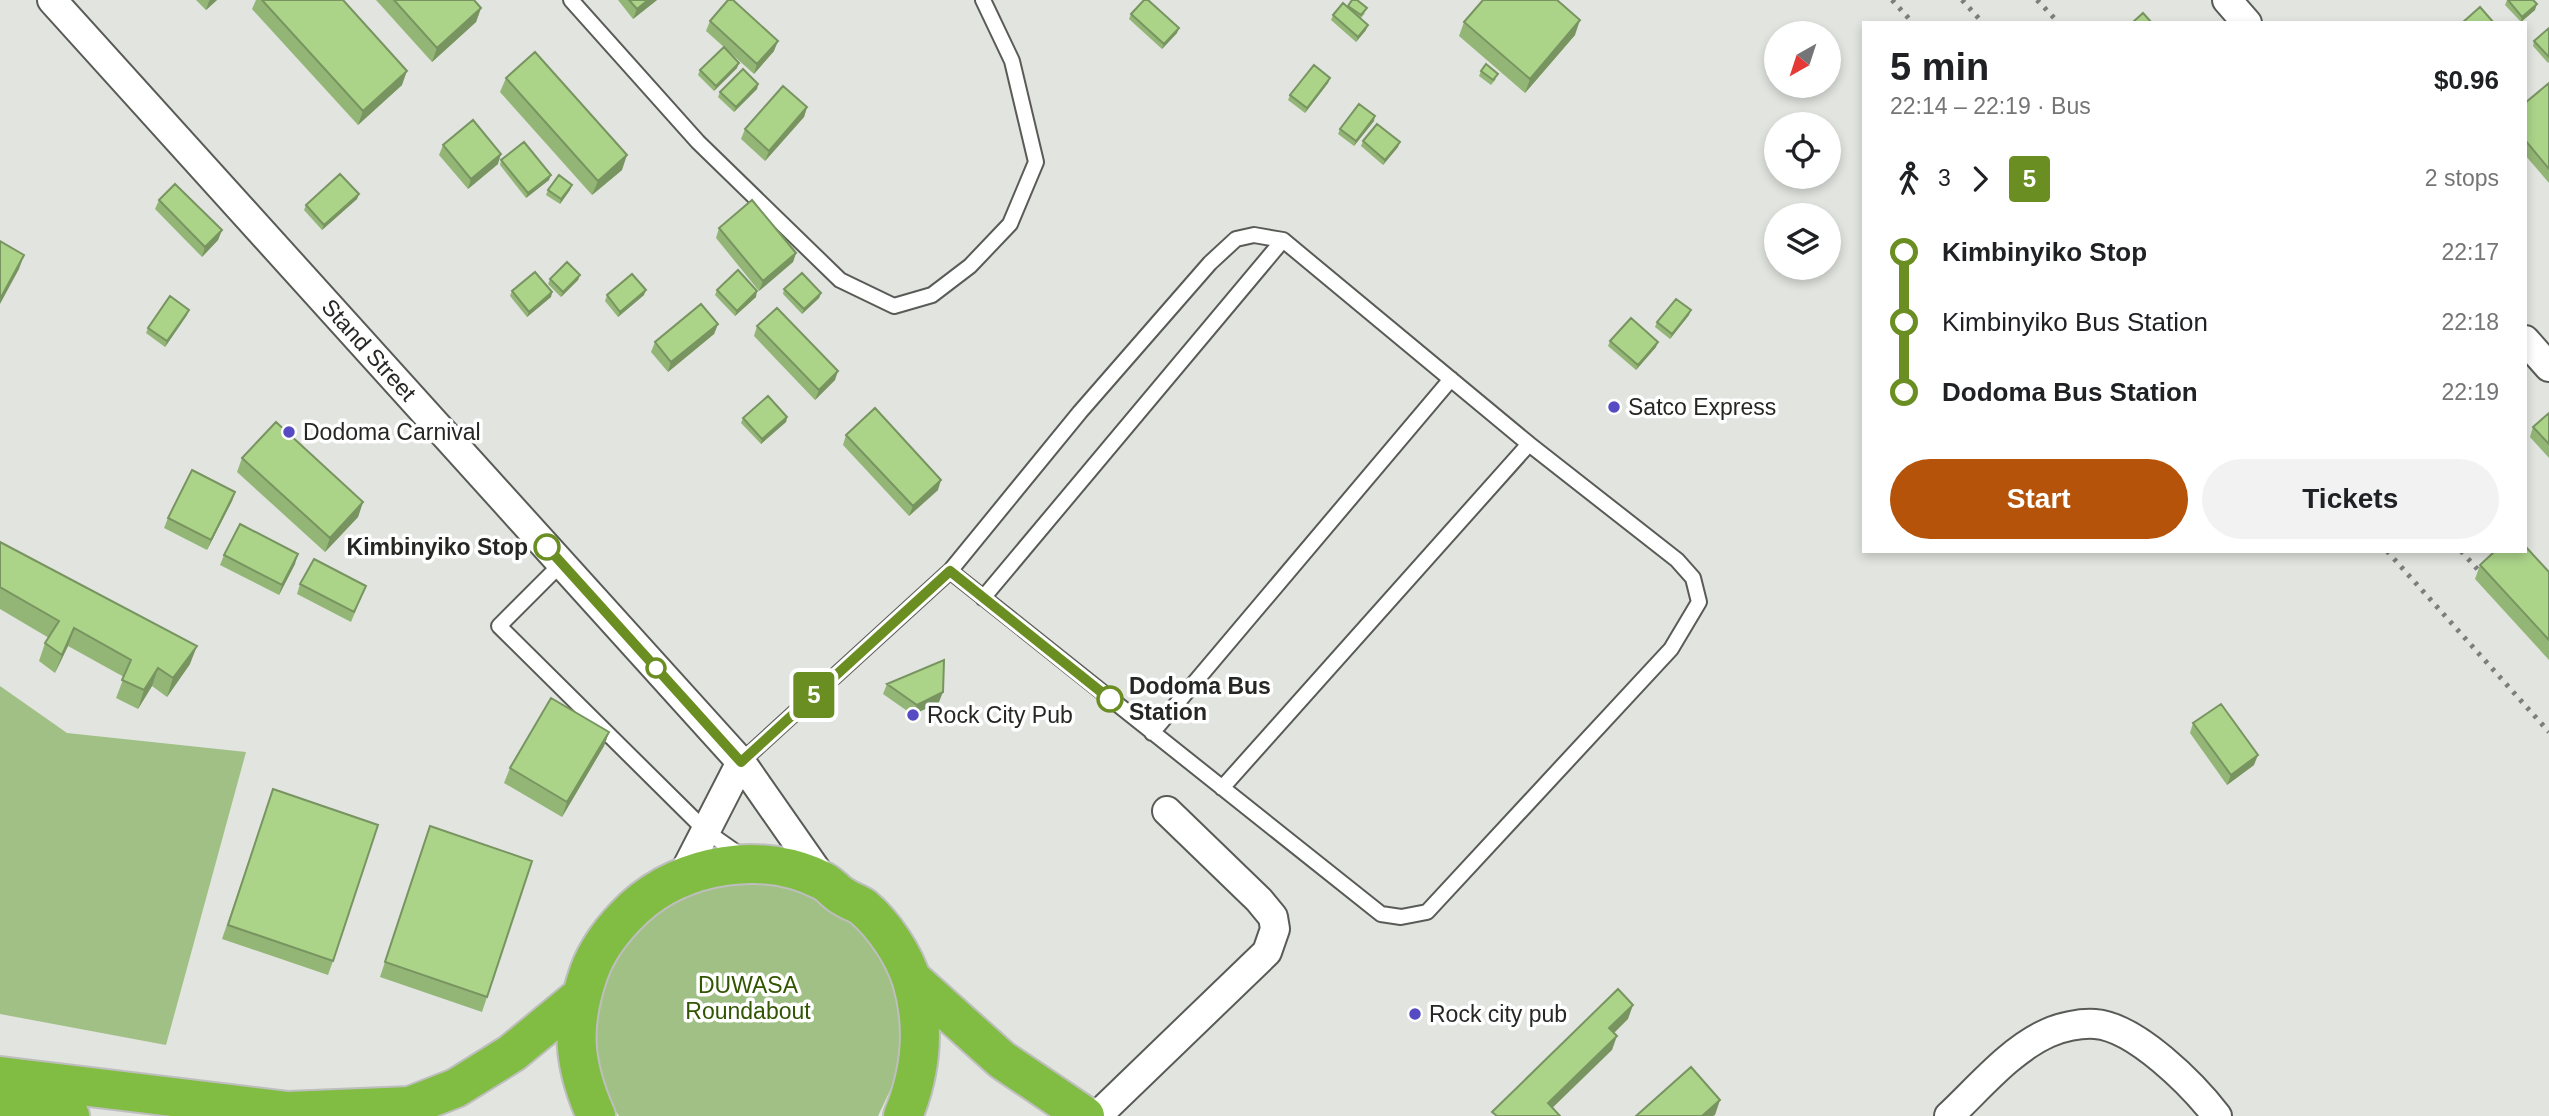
<!DOCTYPE html>
<html lang="en">
<head>
<meta charset="utf-8">
<style>
  :root { --surface:#fff; --page:#f2f2f2; --text:#202124; --muted:#757577; --accent:#b45309 }
  body { margin:0; font-family:Helvetica,sans-serif; background:var(--page); color:var(--text); height:100vh; display:flex; flex-direction:column; font-size:26px; white-space:nowrap }
  * { box-sizing:border-box; margin:0 }
  p { font-size:23px; color:var(--muted) }
  .icon { flex:none; width:38px; height:38px; fill:none; stroke:currentColor; stroke-width:2; stroke-linecap:round; stroke-linejoin:round }
  .map { position:relative; flex:1; overflow:hidden }
  .side { position:absolute; left:1862px; top:21px; width:665px; height:532px; display:flex; flex-direction:column; background:var(--surface); border-radius:0px; box-shadow:0 4px 10px #0003 }
  .side>* { flex:none }
  .badge { padding:0 14px; border-radius:5px; font-size:24px; line-height:46px }
  .needle { width:46px; rotate:219deg }
  .controls { position:absolute; left:1764px; top:21px; display:grid; gap:14px }
  .controls a { display:grid; place-items:center; width:77px; height:77px; border-radius:50%; background:var(--surface); box-shadow:0 4px 10px #0003; font-size:35px }
  .map>.badge { position:absolute; translate:-50% -50%; box-shadow:0 0 0 4px #fff }
  .legs { display:flex; align-items:center; gap:10px; height:77px; padding:0 28px; font-size:23px }
  .legs p { margin-inline-start:auto }
  .head { display:flex; align-items:center; justify-content:space-between; height:119px; padding:0 28px }
  h1 { font-size:38px; font-weight:700; line-height:52px }
  .button { display:flex; gap:14px; margin-top:auto; padding:14px 28px }
  .button a { flex:1; height:80px; border-radius:42px; background:var(--accent); color:#fff; font-size:28px; font-weight:700; line-height:80px; text-align:center }
  .button a+a { background:var(--page); color:var(--text) }
  ul { padding:0 28px; list-style:none }
  li { display:flex; align-items:center; gap:24px; height:70px; font-size:26px }
  li i { display:grid; place-items:center; width:10px; height:100%; margin:0 9px; background:currentColor }
  li i::after { content:''; width:18px; height:18px; margin:-9px; border:5px solid; border-radius:50%; background:var(--surface) }
  li p { margin-inline-start:auto }
  li:first-child i { background:linear-gradient(#0000 50%,currentColor 0) }
  li:last-child i { background:linear-gradient(currentColor 50%,#0000 0) }
  .map>svg:first-child { display:block }
  .green { fill:#a0c085 }
  .lines { fill:none; stroke-linecap:round; stroke-linejoin:round }
  .lane-casing { stroke:#595b57; stroke-width:18 }
  .street-casing { stroke:#595b57; stroke-width:32 }
  .highway-casing { stroke:#bebebe; stroke-width:42 }
  .lane { stroke:#fff; stroke-width:14 }
  .street { stroke:#fff; stroke-width:28 }
  .highway { stroke:#81bd42; stroke-width:38 }
  .rail { stroke:#7c7e7b; stroke-width:5; stroke-dasharray:3.5 7; stroke-linecap:butt }
  .wall { fill:#93b676 }
  .shaded-wall { fill:#789460 }
  .building { fill:#abd489; stroke:#789460; stroke-width:2 }
  .line-1-casing { stroke:#fff; stroke-width:16 }
  .line-1 { stroke:#6b8e23; stroke-width:10 }
  .poi-dot { fill:#564bc3; stroke:#fff; stroke-width:2.5 }
  .stop-1-dot { fill:#fff; stroke:#6b8e23; stroke-width:3.5 }
  .labels { text-anchor:middle; dominant-baseline:central; stroke-width:7; stroke-linejoin:round; paint-order:stroke }
  .street-label { font-size:23px; fill:#262725; stroke:#fff }
  .poi-label { font-size:23px; fill:#262725; stroke:#fff; text-anchor:start }
  .stop-label { font-size:23px; font-weight:bold; fill:#262725; stroke:#fff; text-anchor:end }
  .park-label { font-size:23px; fill:#325502; stroke:#fff }
</style>
</head>
<body>
<div class="map">
<svg width="2549" height="1116" viewBox="0 0 2549 1116">
  <rect width="100%" height="100%" fill="#e1e4df"/>
  <path class="green" d="M0 686 67 733 246 752 166 1045 0 1014Z
    M726 881 775 882 821 898 860 928 890 973 902 1025 896 1078 878 1116H619C578 1059 589 970 639 922 664 899 695 890 726 881Z"/>
  <g class="lines">
    <defs>
      <path id="lane" d="M571 0 698 142 840 280 894 306 932 295 970 266 1010 224 1036 162 1012 61 983 0
        M562 563 499 626 706 831 743 857
        M983 598 1283 240
        M1152 733 1451 379
        M741 762 950 571 1080 412 1210 263 1236 239 1254 235 1283 240 1529 444 1677 560 1693 578 1699 602 1671 649 1427 912 1401 917 1381 914 950 571
        M1222 788 1529 444"/>
      <path id="street" d="M52 0 741 762 824 881
        M2227 0 2247 23
        M2525 340 2549 367
        M682 877 741 762
        M1097 1116 1267 952 1275 929 1273 917 1259 900 1167 811
        M1949 1116C1979 1088 2010 1050 2048 1033 2061 1027 2080 1023 2095 1024 2136 1027 2193 1085 2217 1116"/>
      <path id="highway" d="M912 979 1002 1060 1085 1116
        M0 1076 288 1111 410 1106 456 1088 512 1053 580 997
        M0 1098 70 1116
        M596 1116C573 1064 570 1026 589 972 598 947 615 926 634 908 683 863 764 850 823 881 831 885 836 893 844 897 850 901 857 903 863 907 884 925 904 955 912 981 926 1028 921 1072 903 1116"/>
    </defs>
    <use href="#lane" class="lane-casing"/>
    <use href="#street" class="street-casing"/>
    <use href="#highway" class="highway-casing"/>
    <use href="#lane" class="lane"/>
    <use href="#street" class="street"/>
    <use href="#highway" class="highway"/>
    <path class="rail" d="M1892 0 1913 23
      M1962 0 1983 23
      M2037 0 2059 23
      M2387 551 2549 732
      M2461 551 2490 583"/>
  </g>
  <path class="wall" d="M196 0H217L206 10Z
    M256 0H343L402 85 358 125 252 9Z
    M376 0H474L481 8 476 22 432 62Z
    M618 0H657L633 19Z
    M1352 0 1365 13 1361 18 1366 30 1356 42 1331 20 1333 15 1348 7Z
    M2507 0 2535 10 2521 22 2505 5Z
    M1131 14 1177 33 1162 49 1129 19Z
    M710 21 774 51 754 74 706 31Z
    M1464 22 1575 35 1525 93 1459 36Z
    M2549 28V62L2548 63 2533 46 2534 41Z
    M737 68 714 91 698 75 700 70Z
    M1481 71 1496 79 1491 85 1479 76Z
    M506 78 622 170 592 195 500 92Z
    M1330 78 1328 83 1305 113 1288 100 1290 95Z
    M2549 83V183L2525 155V103Z
    M758 84 757 89 734 112 718 97 720 92Z
    M807 107 804 117 765 161 741 139 745 129Z
    M1374 121 1354 146 1338 134 1340 129Z
    M1363 141 1398 147 1383 165 1361 146Z
    M443 145 498 164 468 189 439 155Z
    M501 160 549 180 526 198 500 165Z
    M572 185 570 190 560 204 546 195 548 190Z
    M359 194 357 199 322 230 304 210 306 205Z
    M159 200 222 230 218 240 202 257 155 209Z
    M719 228 796 253 793 262 759 291 716 238Z
    M580 275 578 280 561 297 548 284 550 279Z
    M784 289 821 293 819 298 802 314 783 294Z
    M717 290 756 297 735 316 715 295Z
    M512 291 552 292 551 297 527 317 510 296Z
    M607 295H644L618 317 605 301Z
    M187 315 165 347 146 333 148 328Z
    M1689 315 1670 339 1655 327 1657 322Z
    M718 324 714 334 668 372 651 352 655 342Z
    M757 326 835 380 815 400 754 336Z
    M1610 341 1656 347 1636 370 1608 346Z
    M2549 413V458L2530 437 2533 427Z
    M787 417 786 422 761 444 741 423 743 418Z
    M846 435 938 490 909 516 843 445Z
    M242 458 363 502 358 517 325 552 237 472Z
    M235 492 232 501 207 550 164 528 168 518Z
    M0 542 190 664 167 697 152 686 138 709 116 698 124 677 68 646 55 673 39 661 45 643 49 638 0 609Z
    M224 555 295 564 279 595 220 565Z
    M2480 565 2549 572V660L2475 579Z
    M300 584 366 586 351 622 297 594Z
    M887 684 939 702 913 715 883 694Z
    M2193 723 2254 765 2227 785 2190 733Z
    M609 732 604 746 562 817 504 783 510 768Z
    M273 789 333 961 328 975 222 939Z
    M425 841 487 997 482 1012 380 977Z"/>
  <path class="shaded-wall" d="M210 0H217L206 10 209 1Z
    M648 0H657L633 19 637 9Z
    M2537 4 2535 10 2521 22 2522 17Z
    M481 8 476 22 432 62 437 48Z
    M1580 20 1575 35 1525 93 1530 79Z
    M1368 25 1366 30 1356 42 1358 37Z
    M1179 28 1177 33 1162 49 1164 44Z
    M778 41 774 51 754 74 757 64Z
    M739 63 737 68 714 91 716 86Z
    M407 71 402 85 358 125 363 111Z
    M1330 78 1328 83 1305 113 1307 108Z
    M758 84 757 89 734 112 736 107Z
    M807 107 804 117 765 161 769 151Z
    M1375 116 1374 121 1354 146 1356 141Z
    M1400 142 1398 147 1383 165 1385 160Z
    M501 154 498 164 468 189 471 179Z
    M627 155 622 170 592 195 598 181Z
    M551 175 549 180 526 198 528 193Z
    M572 185 570 190 560 204 561 199Z
    M359 194 357 199 322 230 324 225Z
    M222 230 218 240 202 257 205 247Z
    M796 253 793 262 759 291 763 281Z
    M24 255 19 269 0 304V299Z
    M580 275 578 280 561 297 563 292Z
    M646 290 644 295 618 317 620 312Z
    M757 291 756 297 735 316 737 311Z
    M552 292 551 297 527 317 529 312Z
    M821 293 819 298 802 314 804 309Z
    M189 310 187 315 165 347 167 341Z
    M1691 310 1689 315 1670 339 1672 334Z
    M718 324 714 334 668 372 671 362Z
    M1658 342 1656 347 1636 370 1638 365Z
    M838 371 835 380 815 400 819 390Z
    M787 417 786 422 761 444 762 439Z
    M941 480 938 490 909 516 913 506Z
    M235 492 232 501 207 550 211 540Z
    M363 502 358 517 325 552 330 538Z
    M298 554 295 564 279 595 282 585Z
    M74 628 68 646 55 673 62 655Z
    M197 646 190 664 167 697 173 678Z
    M158 668 152 686 138 709 144 690Z
    M943 692 939 702 913 715 917 705Z
    M609 732 604 746 562 817 567 802Z
    M2258 755 2254 765 2227 785 2231 775Z
    M1633 1005 1628 1019 1604 1043 1609 1028Z
    M1617 1036 1612 1050 1544 1116 1548 1103Z
    M1720 1100 1715 1115 1713 1116H1702Z"/>
  <path class="building" d="M262 0H343L407 71 363 111Z
    M394 0H474L481 8 437 48Z
    M629 0H648L637 9Z
    M728 0H733L778 41 757 64 710 21Z
    M1144 0H1148L1179 28 1164 44 1131 14Z
    M1352 0H1357L1367 8 1361 15 1348 6Z
    M1483 0H1557L1580 20 1530 79 1464 22Z
    M2508 0H2533L2537 4 2522 17Z
    M1343 3 1368 25 1358 37 1333 15Z
    M2480 7 2494 23H2462Z
    M2143 13 2152 23H2132Z
    M2549 28V57L2534 41Z
    M724 47 739 63 716 86 700 70Z
    M535 52 627 155 598 181 506 78Z
    M1486 64 1498 74 1493 80 1481 71Z
    M1314 65 1330 78 1307 108 1290 95Z
    M743 69 758 84 736 107 720 92Z
    M2549 83V169L2525 140V103Z
    M783 86 807 107 769 151 745 129Z
    M1359 104 1375 116 1356 141 1340 129Z
    M473 120 501 154 471 179 443 145Z
    M1377 124 1400 142 1385 160 1363 141Z
    M524 142 551 175 528 193 501 160Z
    M340 174 359 194 324 225 306 205Z
    M559 175 572 185 561 199 548 190Z
    M175 184 222 230 205 247 159 200Z
    M752 200 796 253 763 281 719 228Z
    M0 241 24 255 0 299Z
    M567 262 580 275 563 292 550 279Z
    M738 270 757 291 737 311 717 290Z
    M535 272 552 292 529 312 512 291Z
    M802 273 821 293 804 309 784 289Z
    M632 274 646 290 620 312 607 295Z
    M170 296 189 310 167 341 148 328Z
    M1676 299 1691 310 1672 334 1657 322Z
    M701 304 718 324 671 362 655 342Z
    M777 308 838 371 819 390 757 326Z
    M1631 318 1658 342 1638 365 1610 341Z
    M768 396 787 417 762 439 743 418Z
    M875 408 941 480 913 506 846 435Z
    M2549 413V444L2533 427Z
    M276 422 363 502 330 538 242 458Z
    M192 470 235 492 211 540 168 518Z
    M240 524 298 554 282 585 224 555Z
    M0 542 197 646 173 678 158 668 144 690 122 680 131 660 74 628 62 655 45 643 59 621 0 587Z
    M2525 546 2549 572V640L2480 565 2495 551H2525Z
    M314 559 366 586 354 612 300 584Z
    M944 660 943 692 917 705 887 684Z
    M551 698 609 732 567 802 510 768Z
    M2221 704 2258 755 2231 775 2193 723Z
    M273 789 378 825 333 961 228 925Z
    M430 826 532 861 487 997 385 962Z
    M1618 989 1633 1005 1609 1028 1617 1036 1548 1103 1560 1116H1497L1492 1112Z
    M1691 1067 1720 1100 1702 1116H1636Z"/>
  <g class="lines">
    <defs>
      <path id="line-1" d="M547 547 741 762 950 571 1110 699"/>
    </defs>
    <use href="#line-1" class="line-1-casing"/>
    <use href="#line-1" class="line-1"/>
  </g>
  <g class="poi-dot">
    <circle cx="1614" cy="407" r="7"/>
    <circle cx="289" cy="432" r="7"/>
    <circle cx="913" cy="715" r="7"/>
    <circle cx="1415" cy="1014" r="7"/>
  </g>
  <g class="stop-1-dot">
    <circle cx="547" cy="547" r="12"/>
    <circle cx="656" cy="668" r="9"/>
    <circle cx="1110" cy="699" r="12"/>
  </g>
  <g class="labels">
    <g class="street-label">
      <text transform="translate(369 350) rotate(48)">Stand Street</text>
    </g>
    <g class="poi-label">
      <text x="1628" y="407">Satco Express</text>
      <text x="303" y="432">Dodoma Carnival</text>
      <text x="927" y="715">Rock City Pub</text>
      <text x="1429" y="1014">Rock city pub</text>
    </g>
    <g class="stop-label">
      <text x="528" y="547">Kimbinyiko Stop</text>
      <text x="1129" y="686" text-anchor="start">Dodoma Bus<tspan x="1129" dy="26">Station</tspan></text>
    </g>
    <g class="park-label">
      <text x="748" y="985">DUWASA<tspan x="748" dy="26">Roundabout</tspan></text>
    </g>
  </g>
</svg>
<div class="controls">
<a><svg class="needle" viewBox="-14 -14 28 28"><path d="M0-13l5 13h-10z" fill="#e53935"/><path d="M0 13l5-13h-10z" fill="#757577"/></svg></a>
<a><svg class="icon" aria-label="locate" viewBox="0 0 24 24"><circle cx="12" cy="12" r="6"/><path d="M12 2v4M12 18v4M2 12h4M18 12h4"/></svg></a>
<a><svg class="icon" aria-label="layers" viewBox="0 0 24 24"><path d="M12 4l9 5-9 5-9-5zM3 14l9 5 9-5"/></svg></a>
</div>
<b class="badge" style="left:814px;top:695px;background:#6b8e23;color:#fff">5</b>
<section class="side">
<div class="head"><div><h1>5 min</h1><p>22:14 – 22:19 · Bus</p></div><b>$0.96</b></div>
<div class="legs"><svg class="icon" aria-label="walk" viewBox="0 0 24 24"><circle cx="13" cy="4" r="2"/><path d="M13 8l-2 6 4 7M11 14l-3 7M7 12l3-4h3l4 4"/></svg>3<svg class="icon" aria-label="forward" viewBox="0 0 24 24"><path d="M9 5l7 7-7 7"/></svg><b class="badge" style="background:#6b8e23;color:#fff">5</b><p>2 stops</p></div>
<ul>
<li><i style="color:#6b8e23"></i><b>Kimbinyiko Stop</b><p>22:17</p></li>
<li><i style="color:#6b8e23"></i><span>Kimbinyiko Bus Station</span><p>22:18</p></li>
<li><i style="color:#6b8e23"></i><b>Dodoma Bus Station</b><p>22:19</p></li>
</ul>
<div class="button"><a>Start</a><a>Tickets</a></div>
</section>
</div>
</body>
</html>
